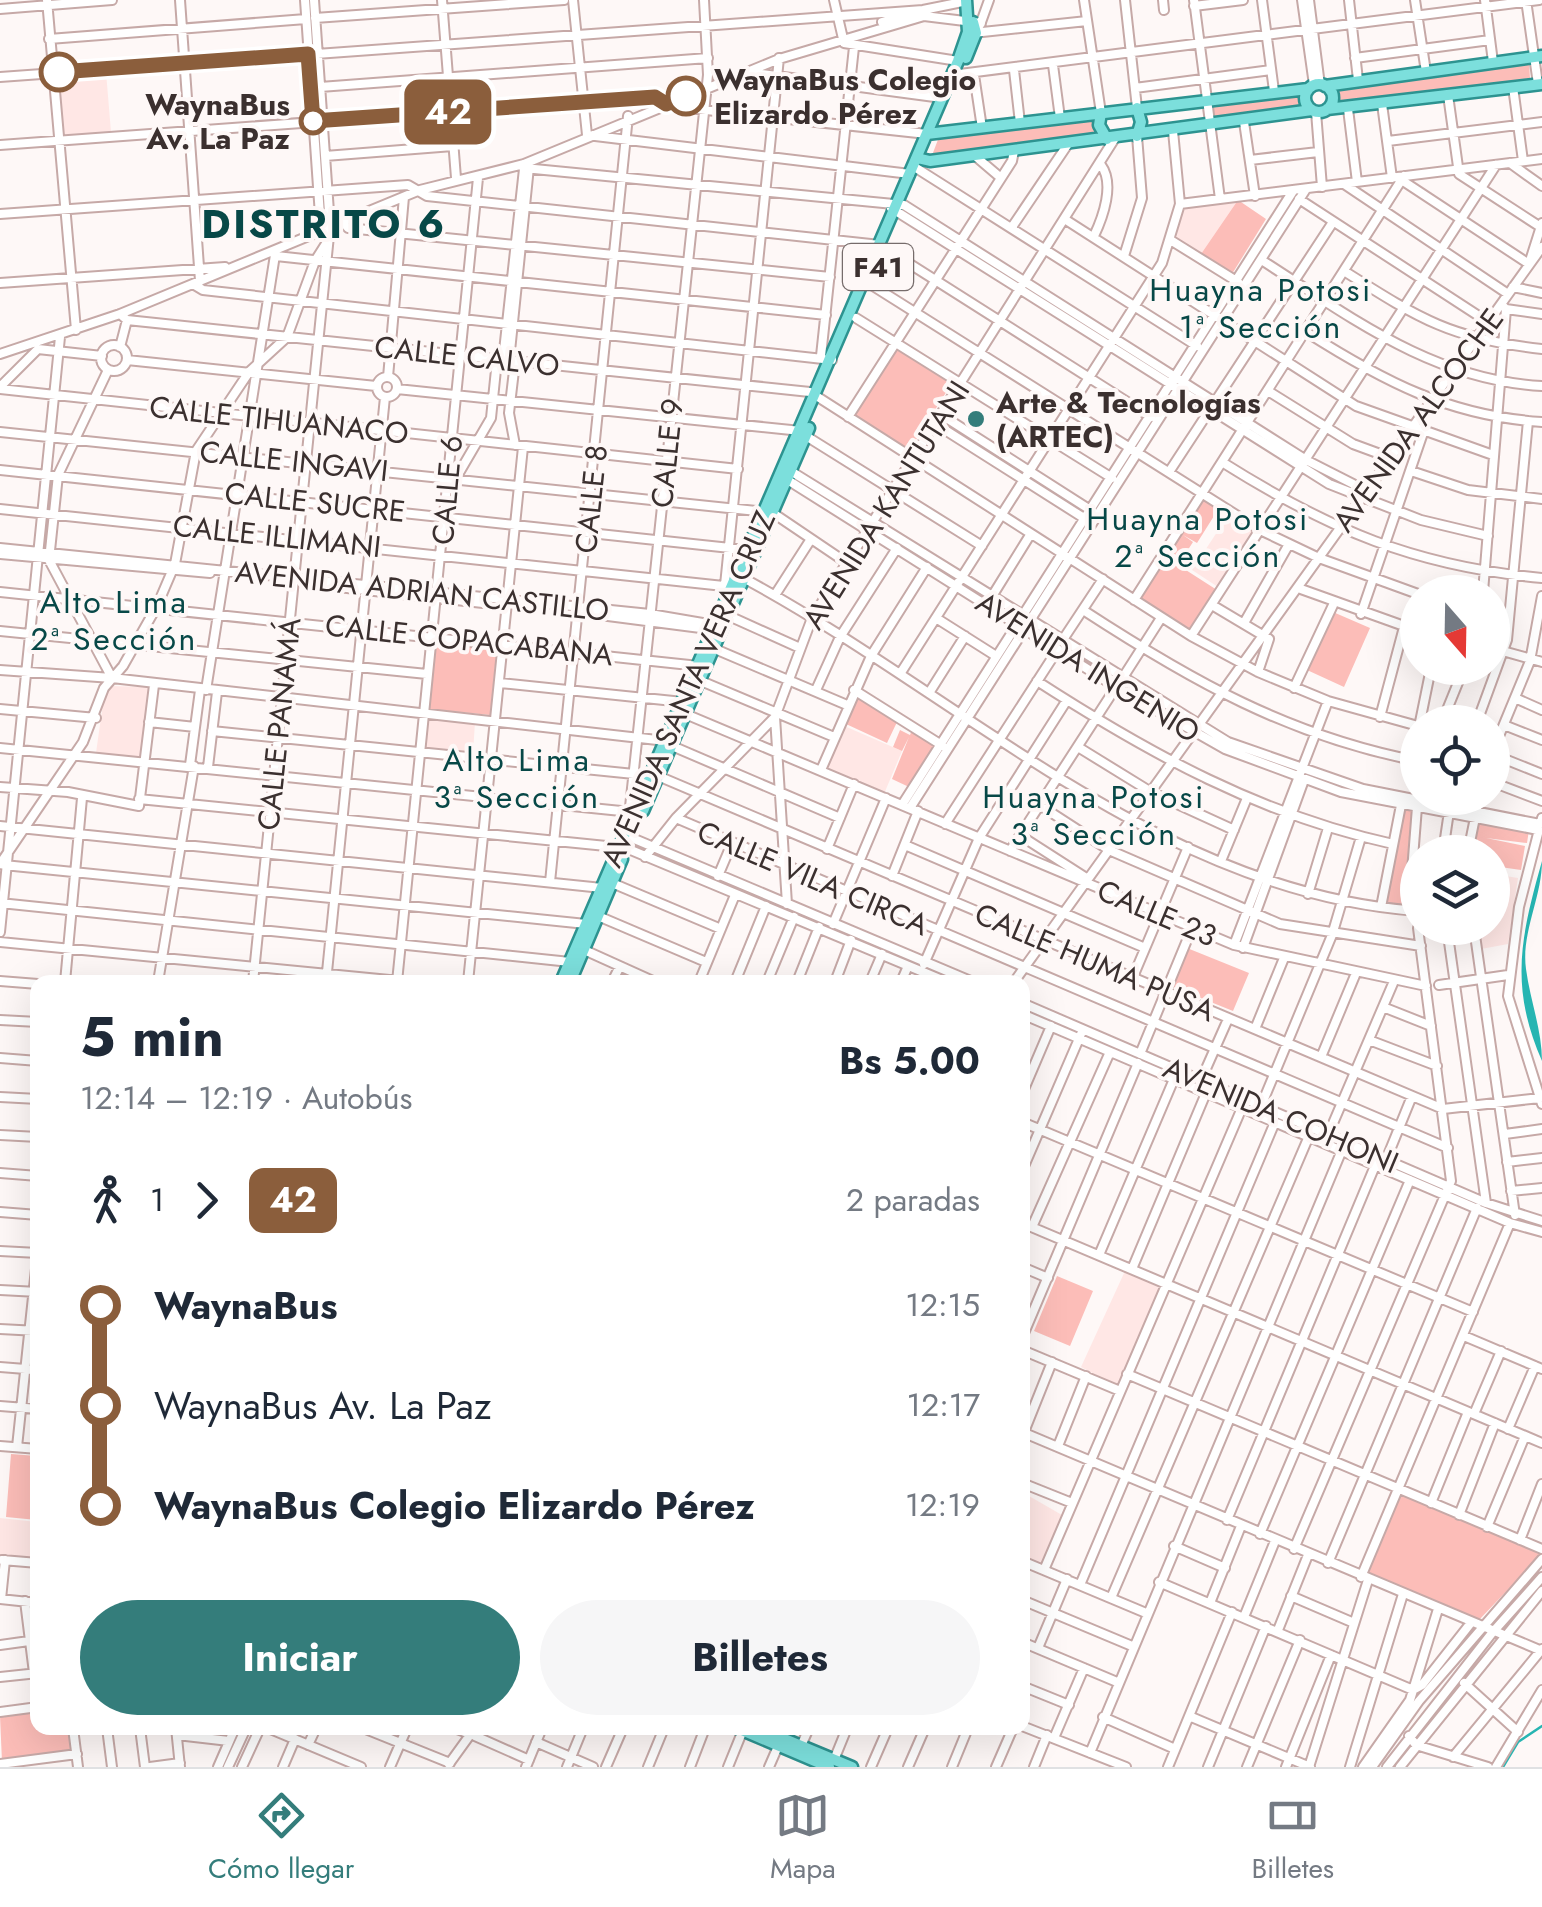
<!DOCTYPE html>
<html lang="es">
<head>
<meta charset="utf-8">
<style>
  :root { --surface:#fff; --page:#f6f6f7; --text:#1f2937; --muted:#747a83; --line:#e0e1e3; --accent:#347d7b }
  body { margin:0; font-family:Jost,sans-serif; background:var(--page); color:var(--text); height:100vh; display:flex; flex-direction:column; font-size:38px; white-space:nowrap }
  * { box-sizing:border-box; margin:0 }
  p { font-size:32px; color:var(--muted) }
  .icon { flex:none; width:55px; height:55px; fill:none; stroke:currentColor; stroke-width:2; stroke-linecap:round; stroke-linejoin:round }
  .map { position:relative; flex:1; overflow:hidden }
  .sheet { position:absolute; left:30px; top:975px; width:1000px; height:760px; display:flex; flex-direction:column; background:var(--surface); border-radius:20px; box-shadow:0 10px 40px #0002 }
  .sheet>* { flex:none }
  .badge { padding:0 20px; border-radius:15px; font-size:35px; line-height:65px }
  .needle { width:65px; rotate:160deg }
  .buttons { position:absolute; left:1400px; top:575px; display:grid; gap:20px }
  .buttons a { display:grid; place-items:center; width:110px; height:110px; border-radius:50%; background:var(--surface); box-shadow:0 10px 40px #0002; font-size:50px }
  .map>.badge { position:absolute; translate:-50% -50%; box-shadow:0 0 0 5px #fff }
  .legs { display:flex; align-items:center; gap:15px; height:110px; padding:0 50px; font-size:32px }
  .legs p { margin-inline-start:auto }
  .head { display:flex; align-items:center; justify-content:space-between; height:170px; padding:0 50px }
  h1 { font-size:55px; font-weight:700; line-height:75px }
  .action { display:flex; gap:20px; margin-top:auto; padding:20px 50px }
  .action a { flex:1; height:115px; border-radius:60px; background:var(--accent); color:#fff; font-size:40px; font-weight:700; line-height:115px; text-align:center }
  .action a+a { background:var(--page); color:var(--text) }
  ul { padding:0 50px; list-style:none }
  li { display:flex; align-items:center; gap:35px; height:100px; font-size:38px }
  li i { display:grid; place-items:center; width:15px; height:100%; margin:0 12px; background:currentColor }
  li i::after { content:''; width:25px; height:25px; margin:-12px; border:8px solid; border-radius:50%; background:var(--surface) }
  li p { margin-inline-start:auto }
  li:first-child i { background:linear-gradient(#0000 50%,currentColor 0) }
  li:last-child i { background:linear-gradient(currentColor 50%,#0000 0) }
  .dock { display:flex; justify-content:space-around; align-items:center; height:140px; border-top:2px solid var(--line); background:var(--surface); font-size:28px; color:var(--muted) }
  .dock a { display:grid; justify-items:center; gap:5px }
  .dock .selected { color:var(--accent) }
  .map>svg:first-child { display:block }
  .built { fill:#ffe7e5 }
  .green { fill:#fcbdb8 }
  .water { fill:#27b5b2 }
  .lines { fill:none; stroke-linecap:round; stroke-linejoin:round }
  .stream { stroke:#27b5b2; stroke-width:2.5 }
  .minor-casing { stroke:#c6a9a7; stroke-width:12 }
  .major-casing { stroke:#2d9390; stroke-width:15 }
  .minor { stroke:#fff; stroke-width:8 }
  .major { stroke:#7cdfdc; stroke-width:10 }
  .line-1-casing { stroke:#fff; stroke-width:22 }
  .line-1 { stroke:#8b5e3c; stroke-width:15 }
  .stop-1-dot { fill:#fff; stroke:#8b5e3c; stroke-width:5 }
  .poi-dot { fill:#347d7b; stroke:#fef8f7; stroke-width:4 }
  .labels { text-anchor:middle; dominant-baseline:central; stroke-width:8; stroke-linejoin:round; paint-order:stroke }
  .shield { fill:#fef8f7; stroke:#766c6b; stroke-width:2.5 }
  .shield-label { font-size:28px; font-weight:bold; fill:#3b302f }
  .stop-label { font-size:30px; font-weight:bold; fill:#3b302f; stroke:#fef8f7; text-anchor:start }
  .street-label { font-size:30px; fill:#3b302f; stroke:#fef8f7 }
  .poi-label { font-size:30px; font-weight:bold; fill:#3b302f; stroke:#fef8f7; text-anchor:start }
  .neighbourhood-label { font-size:32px; letter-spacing:2.5px; fill:#074847; stroke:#fef8f7 }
  .district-label { font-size:40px; font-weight:bold; letter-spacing:2.5px; fill:#074847; stroke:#fef8f7 }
</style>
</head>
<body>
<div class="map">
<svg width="1542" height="1767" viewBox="0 0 1542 1767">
  <rect width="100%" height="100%" fill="#fef8f7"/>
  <path class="built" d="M106 72 111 132 63 135 57 77Z
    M1238 200 1201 254 1176 239 1183 207Z
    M1229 514 1254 532 1218 587 1192 570Z
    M110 686 149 687 141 758 96 753 104 696Z
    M428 718 475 722 473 753 425 749Z
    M842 725 902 751 884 794 826 769Z
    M1493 874 1518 878 1508 944 1481 949 1477 928H1492Z
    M1125 1271 1160 1288 1118 1387 1081 1367Z
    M1022 1492 1062 1515 1041 1564 1023 1556Z
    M0 1518 37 1522V1559L0 1556Z"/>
  <path class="green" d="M1529 61 1530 79 1333 106 1334 90Z
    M1303 92V107L1213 123 1211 104Z
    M1098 118 1101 137 931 158 939 137Z
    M1238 200 1266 219 1232 274 1201 254Z
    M896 347 952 383 909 451 853 416Z
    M1203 498 1219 508 1197 543 1183 535 1193 542 1182 559 1171 552Z
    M1164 556 1217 590 1190 632 1138 599Z
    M1333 612 1370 628 1344 687 1307 670Z
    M434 640 497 645 490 715 427 709Z
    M857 696 898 720 887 743 846 724Z
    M900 730 910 735 912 730 936 745 909 787 892 779 909 737 902 751 893 747Z
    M1403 808 1412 810 1411 906 1384 902Z
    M1476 822 1529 830 1527 843 1486 838 1525 846 1521 870 1493 866 1492 852H1472Z
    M1187 948 1249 973 1233 1011 1171 986Z
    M1057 1276 1093 1291 1070 1346 1034 1331Z
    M11 1454 37 1456V1520L6 1517Z
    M1401 1494 1542 1553V1554L1478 1621 1366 1576Z
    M37 1710 38 1728H70L73 1752 2 1762 0 1716Z"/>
  <path class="water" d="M1542 861C1542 897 1521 933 1526 969 1530 1000 1542 1030 1542 1061 1509 986 1521 936 1542 861Z"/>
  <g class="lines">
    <path class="stream" d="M1503 1767 1518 1742 1542 1726"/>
    <defs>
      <path id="minor" d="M47 0 76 330
        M180 0 200 281
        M305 0 321 230
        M442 0 456 178
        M573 0 587 135
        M834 0 844 43 958 61
        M1084 0 1101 113
        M1125 0 1137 108
        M1163 0 1164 10
        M1194 0 1220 199
        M1262 0 1274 91
        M1302 0 1314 85
        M1309 0 1320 85
        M1349 0 1358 80
        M1415 0 1426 72
        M1485 0 1493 62
        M1526 0 1538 84
        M1194 6 1243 0
        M0 9 112 0
        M315 18 564 0
        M882 22 916 12
        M980 25 989 0
        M973 33 1087 21
        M49 39 306 19
        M1355 58 1490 40
        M1053 65 1060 118
        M1014 70 1020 123
        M747 72 942 98
        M960 74 1539 0
        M974 75 982 128
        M0 77 923 10 967 1
        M320 87 708 58
        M1513 87 1523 161
        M1135 88 1271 70
        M1448 95 1459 174 1542 228
        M1382 104 1392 178
        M1348 109 1357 182
        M1316 112 1322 187
        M1244 122 1255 196
        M587 135 910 174
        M1388 141 1542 122
        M0 145 655 97 669 106 927 134
        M974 155 1001 178
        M325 156 453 146
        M1250 160 1318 152
        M1510 163 1542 186
        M913 166 1197 346
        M524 168 904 205 1306 460 1367 491
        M1403 181 1529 264 1542 223
        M1344 184 1508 294
        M1299 199 1488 322
        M1180 204 1542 159
        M891 208 1329 484 1421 520 1488 536
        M0 214 408 185 427 196 880 245 1151 417
        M1066 220 1356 406 1493 455
        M343 222 348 228 830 277
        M1012 227 1068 144
        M1094 236C1103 217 1115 184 1101 165
        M1172 241 1238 282
        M276 256 826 315
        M1124 256 1142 198 1137 136
        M1263 261C1352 318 1433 380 1542 386
        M1344 271C1420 319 1451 339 1542 349
        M0 283 225 267
        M193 284 203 290 832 360
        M870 284 1260 530 1319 558 1418 594
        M1513 287 1542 293
        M1506 309 1542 314
        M120 314 127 320 810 392 1191 636 1258 672 1328 701 1418 726
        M856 318 1112 478
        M1306 332C1383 381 1449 416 1542 422
        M101 358a13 13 0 1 1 26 0a13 13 0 1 1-26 0Z
        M120 347 127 320
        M38 349 102 356
        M0 354 120 314 420 190 524 164 779 59 924 16 981 23
        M821 356 854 47
        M127 360 376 386
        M503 360 524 169
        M509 361 529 167
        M515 362 509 413 515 445
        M108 370 58 475 49 560 112 678
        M377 387a10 10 0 1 1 20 0a10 10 0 1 1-20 0Z
        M388 377 404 197
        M0 387 38 349
        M0 389 738 469
        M397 389 801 431
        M1268 391 1353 444 1391 458
        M940 414 1092 511
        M848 417 1012 161 1014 151
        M934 423 1087 520
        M0 432 766 512
        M806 436 982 546
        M1222 462C1330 530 1414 566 1542 578
        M0 470 749 550
        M789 470 1228 742 1363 789 1540 824
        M1411 471 1468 490 1542 499
        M1169 472 1333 222
        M456 478 491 418 497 360
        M786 479 1116 687 1225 749 1341 792 1538 830
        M0 509 733 587
        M773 513 847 563
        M0 548 650 614 720 626
        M0 554 210 573
        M745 579C962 696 1160 893 1418 911
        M725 585 779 58
        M338 587 483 603
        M1298 588 1418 631
        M0 592 699 666
        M1483 592 1506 309 1501 304
        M775 595 811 539
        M991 598 1030 535
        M1134 600 1404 176
        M1212 605 1269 639 1258 672
        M1083 610C1192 681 1289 736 1418 761
        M577 612 716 630
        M1361 614 1423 433
        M729 616 800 648
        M936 618 996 656
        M1244 623 1289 544
        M0 631 427 674
        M1191 636 1496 165
        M1062 641 1103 579
        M1492 648 1542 662
        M715 649 847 705
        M0 670 112 678 666 741
        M900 674 1162 263 1180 204 1173 131
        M1122 679 1161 618
        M701 681 834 737
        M1037 681C1150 754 1261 815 1393 844
        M500 683 683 702
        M1294 688 1334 603
        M206 690 275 255
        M816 690 840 637 897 548
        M854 690 943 746
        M929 693 965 636
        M1515 698 1542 710
        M0 709 96 718
        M683 713 1234 945 1426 986
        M775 717 787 904
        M1380 717 1404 627
        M149 722 195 727
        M1420 722 1431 668
        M1442 722 1464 668
        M1477 722 1507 640 1528 421
        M1504 725 1542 740
        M212 731 634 774
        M672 746 840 818
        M1078 747 1151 792 1234 830
        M0 748 631 812
        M1492 753 1530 661 1542 596
        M1492 754 1542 774
        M190 765 200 690
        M208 767 217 692
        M821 770 871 656 927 567
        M658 776 1443 1109 1540 1098
        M1492 782 1542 801
        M0 787 68 792 139 806 154 685
        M139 799 626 848 947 982
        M902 805 1293 191
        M1041 806 1109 850 1280 924 1421 946
        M1417 807 1412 871 1418 921
        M910 808 1306 189
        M633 815 630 807 708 75 704 0
        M676 818 1448 1148
        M1542 818 1519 907 1508 996 1542 1104
        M945 824 1058 649
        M0 826 602 888
        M625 835 973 982
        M1021 836 1088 879
        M905 845 1145 948
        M827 849 854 784
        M1010 851 1116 687
        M1443 852 1451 798
        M1468 852 1479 798
        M645 857 676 818 775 717 812 618 1115 138
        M1221 861 1247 798
        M0 864 83 742 104 688 123 666 157 606 175 564 196 451 249 372 287 337 315 261 329 239
        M4 865 586 924
        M718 876 732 843
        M892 876 918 811
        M550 882 628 116
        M612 883 721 929
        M1308 894 1328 828
        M0 903 570 962
        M1381 907 1401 805
        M598 916 706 962
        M833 924 886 798
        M1447 928 1486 1203
        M1474 928 1515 1215
        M0 932 60 337
        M0 942 410 982
        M1234 945 1328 701
        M1243 948 1304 780
        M582 949 655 982
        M924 964 979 838 1067 700
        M1133 977 1188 847
        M0 981 38 984
        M65 982 82 798
        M158 982 194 766
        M253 982 330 226 314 0
        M326 982 385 397
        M397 982 478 178
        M468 982 523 447
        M612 982 620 966
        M699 982 735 895
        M735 982 766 906
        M767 982 794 917
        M797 982 819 927
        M835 982 851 940
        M870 982 882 954
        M901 982 908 966
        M1014 982 1542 247
        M1439 985 1508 975
        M1022 1003 1486 1203 1542 1221
        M1383 1007 1431 1026
        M1022 1014 1510 1223 1542 1232
        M0 1020 38 1022
        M1255 1029 1284 958
        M1369 1040 1437 1066
        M1140 1054 1192 928
        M1321 1057 1356 973
        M0 1058 38 1061
        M1201 1080 1228 1019
        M1022 1094 1051 1026
        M0 1097 38 1099
        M1261 1106 1332 935 1361 837
        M1022 1122 1473 1312
        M1505 1134 1542 1129
        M0 1135 38 1137
        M1328 1135 1394 981
        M1386 1160 1412 1096
        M1507 1162 1542 1158
        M1022 1171 1081 1034
        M0 1173 38 1176
        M1511 1191 1542 1188
        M0 1212 38 1215
        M1022 1223 1542 1443
        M1032 1227 1110 1052
        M0 1251 38 1253
        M1099 1255 1174 1079
        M1022 1267 1048 1278
        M1132 1269 1206 1093
        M0 1290 38 1292
        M0 1329 38 1331
        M1464 1336 1542 1369
        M1022 1338 1138 1063
        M1022 1350 1120 1391
        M0 1367 38 1370
        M1127 1374 1542 1549
        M0 1406 38 1409
        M1474 1414 1501 1351
        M1508 1429 1535 1366
        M1022 1432 1542 1651
        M1024 1432 1052 1362
        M0 1446 38 1449
        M1058 1446 1086 1376
        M17 1447 38 1250
        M1022 1483 1072 1503
        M1431 1503 1468 1412
        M1459 1515 1495 1423
        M1227 1520 1377 1161
        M1487 1527 1525 1436
        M1260 1534 1410 1180
        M1520 1540 1542 1484
        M1174 1546 1225 1568
        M1294 1549 1451 1181 1418 928
        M2 1560 38 1563
        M1022 1561 1146 1613
        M1328 1563 1477 1208
        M1044 1570 1244 1103
        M1361 1577 1510 1223
        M1159 1582 1413 1690 1422 1685 1470 1624
        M1080 1585 1275 1122
        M1291 1596 1354 1623
        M1111 1598 1309 1136
        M0 1599 38 1603
        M1 1599 5 1560
        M1022 1600 1132 1646
        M25 1601 34 1673
        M1210 1603 1241 1526
        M1244 1617 1275 1541
        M1278 1630 1308 1555
        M1022 1642 1117 1682
        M0 1645 29 1641
        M1038 1648 1067 1579
        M0 1677 38 1673
        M1464 1683 1518 1732
        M1022 1686 1069 1705
        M0 1712 38 1707
        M1189 1716 1310 1767
        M1103 1717 1175 1749
        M1022 1726 1126 1767
        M73 1728 78 1767
        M107 1728 112 1767
        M140 1728 145 1767
        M176 1728 180 1767
        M268 1728 361 1767
        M363 1728 450 1763
        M454 1728 470 1734
        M177 1735 229 1741
        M475 1736 529 1760
        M1409 1736 1416 1745 1488 1767
        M1054 1738 1084 1668
        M536 1742 593 1767
        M308 1745 316 1728
        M801 1746 809 1728
        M1090 1753 1342 1150
        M1453 1757 1542 1649
        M834 1760 847 1728
        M0 1764 77 1754
        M449 1764 475 1728
        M150 1767 180 1763
        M218 1767 235 1728
        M228 1767 246 1728
        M242 1767 260 1728
        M283 1767 295 1739
        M390 1767 407 1728
        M526 1767 542 1728
        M567 1767 583 1728
        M606 1767 623 1728
        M648 1767 664 1728
        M690 1767 705 1728
        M728 1767 743 1730
        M769 1767 779 1744
        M871 1767 888 1728
        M908 1767 925 1728
        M952 1767 968 1728
        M996 1767 1013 1728
        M1034 1767 1047 1735
        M1168 1767 1232 1612
        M1208 1767 1266 1626
        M1247 1767 1300 1640
        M1286 1767 1331 1655
        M1309 1767 1368 1580
        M1350 1767 1403 1594
        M1363 1767 1410 1700 1438 1609
        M1372 1767 1419 1701 1542 1559
        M1387 1767 1492 1633 1542 1577
        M1400 1767 1542 1591
        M1496 1767 1542 1690"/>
      <path id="major" d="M966 58 976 33 973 22
        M1305 98a14 14 0 1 1 28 0a14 14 0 1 1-28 0Z
        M1325 86 1542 56
        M1327 109 1542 84
        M1101 113 1099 125 1107 139
        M927 134 1308 89
        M1137 136 1141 122 1137 108
        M917 158 930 161 1312 110
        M643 811 809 428
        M561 982 958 61 968 32 966 0
        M570 982 622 859
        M737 1728 829 1767
        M758 1728 852 1767"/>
    </defs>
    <use href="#minor" class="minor-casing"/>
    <use href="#major" class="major-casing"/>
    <use href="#minor" class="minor"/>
    <use href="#major" class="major"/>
  </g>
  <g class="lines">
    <defs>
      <path id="line-1" d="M59 72 308 54 313 121 655 97 666 104 686 96"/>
    </defs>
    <use href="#line-1" class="line-1-casing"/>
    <use href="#line-1" class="line-1"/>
  </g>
  <g class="stop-1-dot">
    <circle cx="59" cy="72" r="18"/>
    <circle cx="686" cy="96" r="18"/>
    <circle cx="313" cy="121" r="12"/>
  </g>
  <circle class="poi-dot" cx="976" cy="419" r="10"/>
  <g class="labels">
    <rect class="shield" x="843" y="244" width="70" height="46" rx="8"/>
    <g class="shield-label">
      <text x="878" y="267">F41</text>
    </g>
    <g class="stop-label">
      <text x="714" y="79">WaynaBus Colegio<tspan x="714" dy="34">Elizardo Pérez</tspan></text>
      <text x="290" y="104" text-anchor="end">WaynaBus<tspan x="290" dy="34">Av. La Paz</tspan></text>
    </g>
    <g class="street-label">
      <text transform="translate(467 356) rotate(6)">CALLE CALVO</text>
      <text transform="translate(279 420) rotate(6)">CALLE TIHUANACO</text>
      <text transform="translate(1418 420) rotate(-54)">AVENIDA ALCOCHE</text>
      <text transform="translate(667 453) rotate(-84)">CALLE 9</text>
      <text transform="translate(294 461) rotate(6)">CALLE INGAVI</text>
      <text transform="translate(447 490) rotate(-85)">CALLE 6</text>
      <text transform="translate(591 499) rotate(-84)">CALLE 8</text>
      <text transform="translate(315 502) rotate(6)">CALLE SUCRE</text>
      <text transform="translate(886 505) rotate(-58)">AVENIDA KANTUTANI</text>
      <text transform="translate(277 536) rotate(6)">CALLE ILLIMANI</text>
      <text transform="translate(422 591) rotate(6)">AVENIDA ADRIAN CASTILLO</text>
      <text transform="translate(469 640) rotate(6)">CALLE COPACABANA</text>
      <text transform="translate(1088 667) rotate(32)">AVENIDA INGENIO</text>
      <text transform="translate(688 689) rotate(-66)">AVENIDA SANTA VERA CRUZ</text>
      <text transform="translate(279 724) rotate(-84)">CALLE PANAMÁ</text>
      <text transform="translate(813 878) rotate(23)">CALLE VILA CIRCA</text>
      <text transform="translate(1157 913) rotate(23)">CALLE 23</text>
      <text transform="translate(1095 962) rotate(23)">CALLE HUMA PUSA</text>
      <text transform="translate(1281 1115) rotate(23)">AVENIDA COHONI</text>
    </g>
    <g class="poi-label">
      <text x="996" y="402">Arte &amp; Tecnologías<tspan x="996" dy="34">(ARTEC)</tspan></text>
    </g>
    <g class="neighbourhood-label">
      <text x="1261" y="290">Huayna Potosi<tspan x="1261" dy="37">1ª Sección</tspan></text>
      <text x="1198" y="519">Huayna Potosi<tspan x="1198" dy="37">2ª Sección</tspan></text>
      <text x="114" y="602">Alto Lima<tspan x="114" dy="37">2ª Sección</tspan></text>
      <text x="517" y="760">Alto Lima<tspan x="517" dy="37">3ª Sección</tspan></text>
      <text x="1094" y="797">Huayna Potosi<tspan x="1094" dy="37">3ª Sección</tspan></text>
    </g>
    <g class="district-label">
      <text x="324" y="224">DISTRITO 6</text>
    </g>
  </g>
</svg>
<div class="buttons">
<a><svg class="needle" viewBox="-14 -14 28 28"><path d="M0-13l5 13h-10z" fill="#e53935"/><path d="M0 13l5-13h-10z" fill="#747a83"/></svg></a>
<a><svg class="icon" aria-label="locate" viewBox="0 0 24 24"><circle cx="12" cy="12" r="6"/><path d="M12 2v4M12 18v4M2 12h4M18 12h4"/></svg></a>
<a><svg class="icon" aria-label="layers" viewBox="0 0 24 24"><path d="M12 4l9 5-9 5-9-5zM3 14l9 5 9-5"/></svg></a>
</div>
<b class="badge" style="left:448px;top:112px;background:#8b5e3c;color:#fff">42</b>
<section class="sheet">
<div class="head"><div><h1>5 min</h1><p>12:14 – 12:19 · Autobús</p></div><b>Bs 5.00</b></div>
<div class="legs"><svg class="icon" aria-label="walk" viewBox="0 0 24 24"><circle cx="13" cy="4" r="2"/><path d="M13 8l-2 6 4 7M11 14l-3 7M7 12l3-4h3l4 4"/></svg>1<svg class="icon" aria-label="forward" viewBox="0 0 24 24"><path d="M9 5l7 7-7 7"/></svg><b class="badge" style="background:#8b5e3c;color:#fff">42</b><p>2 paradas</p></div>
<ul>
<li><i style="color:#8b5e3c"></i><b>WaynaBus</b><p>12:15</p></li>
<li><i style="color:#8b5e3c"></i><span>WaynaBus Av. La Paz</span><p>12:17</p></li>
<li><i style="color:#8b5e3c"></i><b>WaynaBus Colegio Elizardo Pérez</b><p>12:19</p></li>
</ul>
<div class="action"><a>Iniciar</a><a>Billetes</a></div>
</section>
</div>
<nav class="dock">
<a class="selected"><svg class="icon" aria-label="directions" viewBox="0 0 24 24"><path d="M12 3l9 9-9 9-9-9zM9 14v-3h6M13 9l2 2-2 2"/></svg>Cómo llegar</a>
<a><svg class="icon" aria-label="map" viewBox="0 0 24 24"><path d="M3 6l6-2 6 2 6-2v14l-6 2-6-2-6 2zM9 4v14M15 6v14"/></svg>Mapa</a>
<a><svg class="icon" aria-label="tickets" viewBox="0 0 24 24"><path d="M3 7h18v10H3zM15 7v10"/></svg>Billetes</a>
</nav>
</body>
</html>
